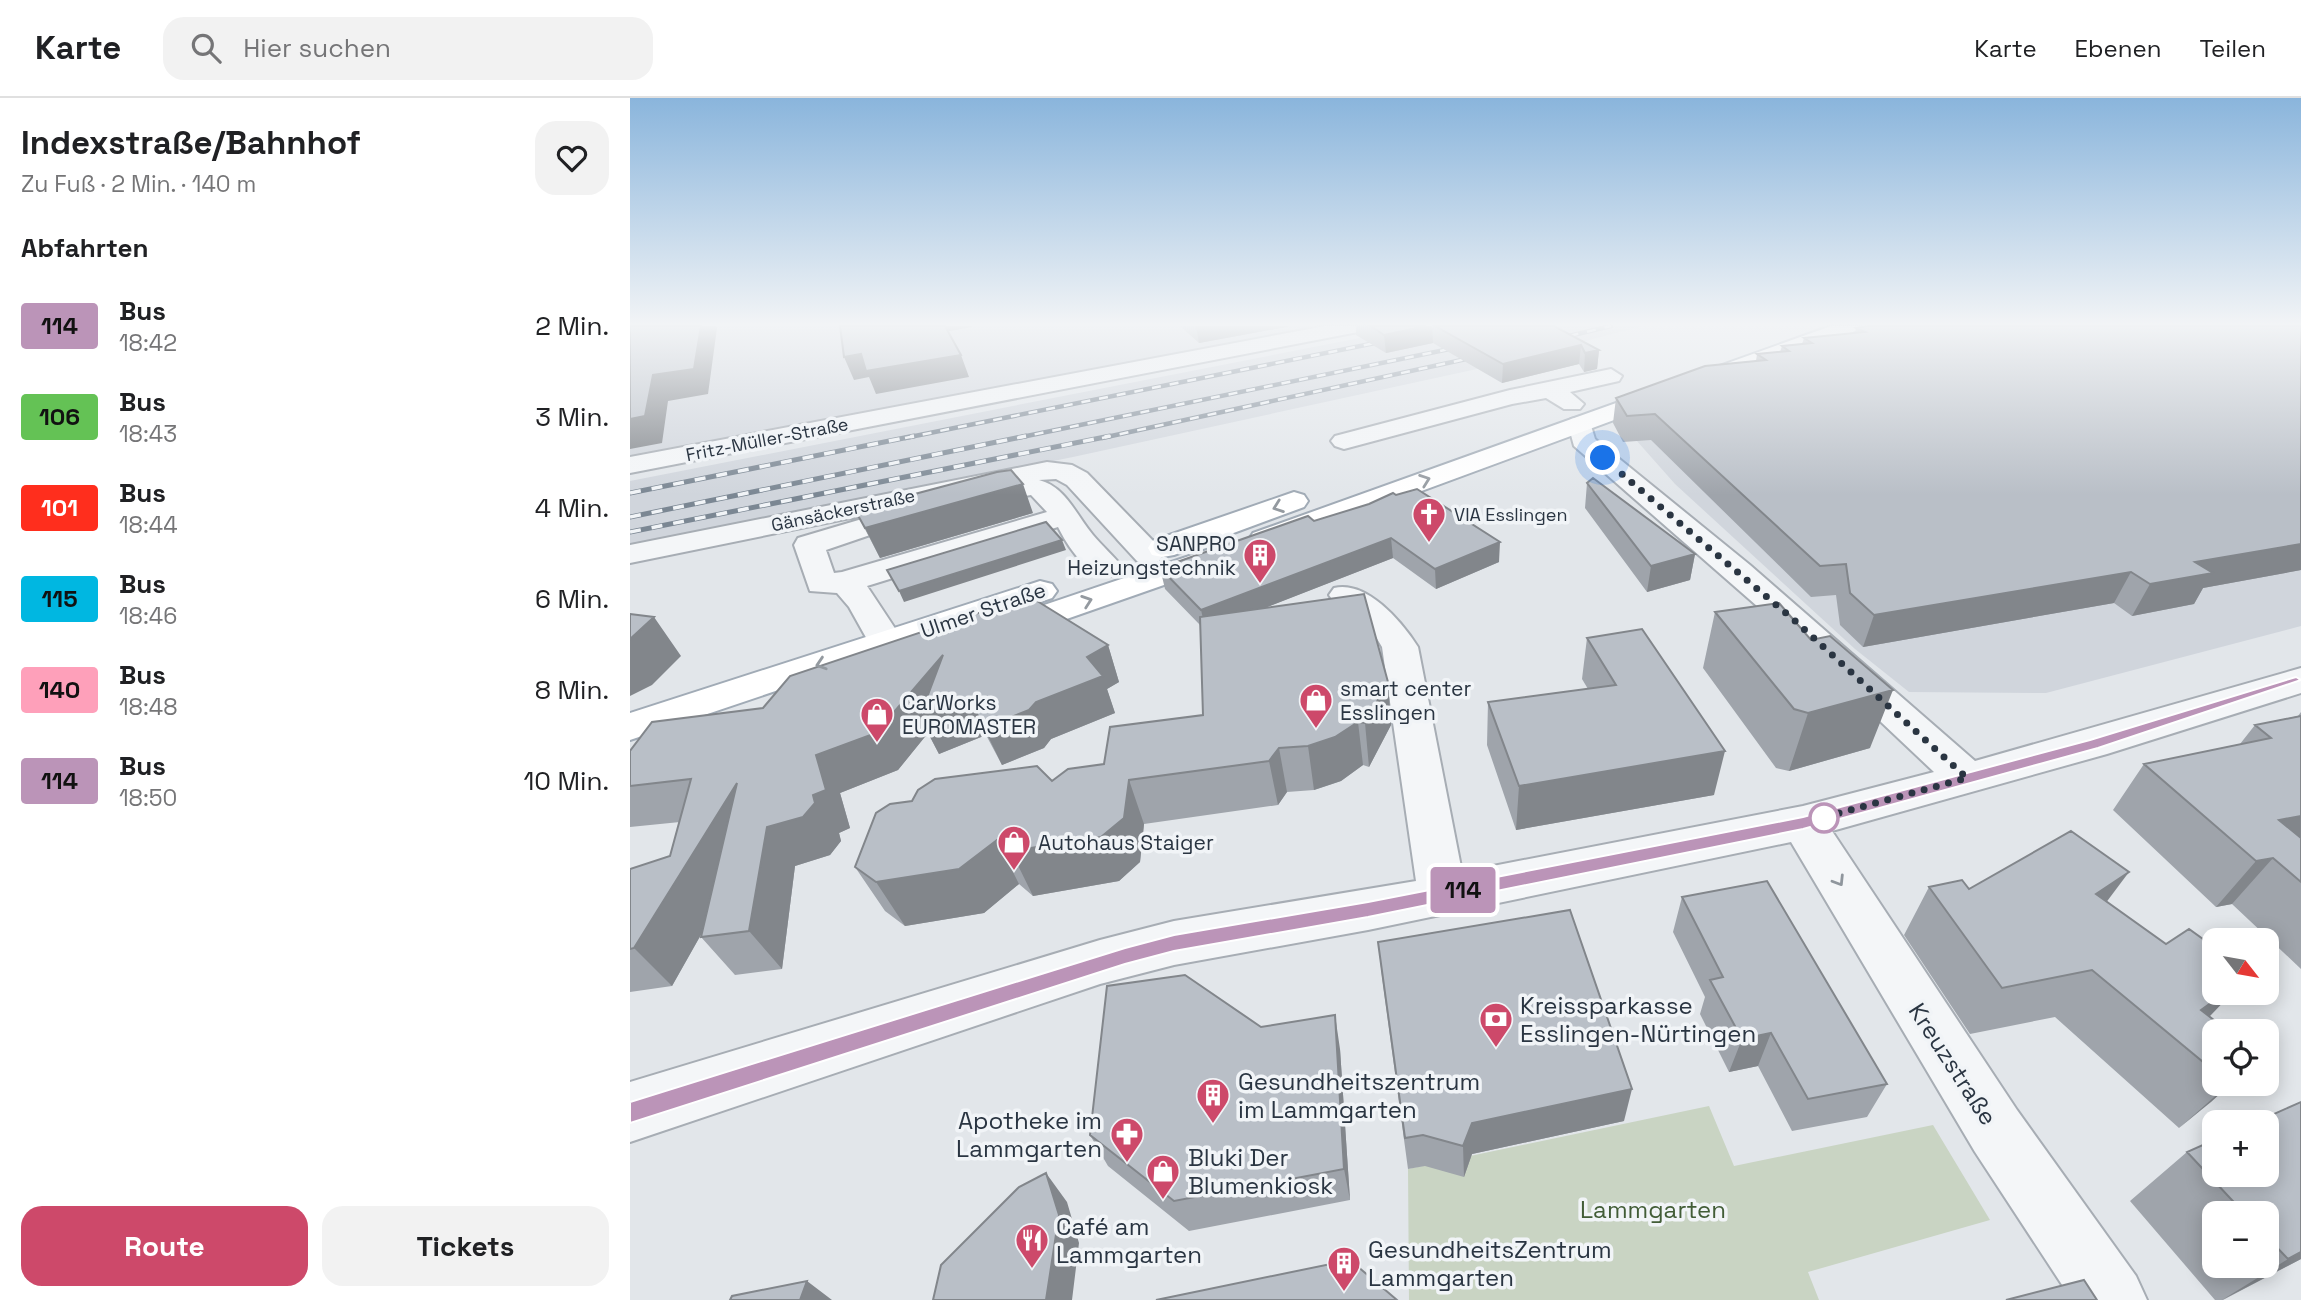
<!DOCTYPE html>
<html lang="de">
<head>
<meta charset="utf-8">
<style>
  :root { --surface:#fff; --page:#f2f2f2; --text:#202124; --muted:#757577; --line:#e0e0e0; --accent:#cd496a }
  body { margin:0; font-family:"Space Grotesk",sans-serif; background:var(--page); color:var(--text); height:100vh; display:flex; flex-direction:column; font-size:26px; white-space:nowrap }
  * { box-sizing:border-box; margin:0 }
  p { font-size:23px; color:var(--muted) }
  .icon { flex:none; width:38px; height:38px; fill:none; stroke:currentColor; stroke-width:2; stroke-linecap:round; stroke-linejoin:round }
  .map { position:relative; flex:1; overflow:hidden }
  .panel { display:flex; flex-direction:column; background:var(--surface); width:630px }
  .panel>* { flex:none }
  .badge { padding:0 14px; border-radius:5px; font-size:24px; line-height:46px }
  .needle { width:46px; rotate:121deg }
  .buttons { position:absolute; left:1572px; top:830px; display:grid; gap:14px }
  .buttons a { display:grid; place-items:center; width:77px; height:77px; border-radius:14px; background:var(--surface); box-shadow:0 4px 18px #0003; font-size:35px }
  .you { position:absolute; width:35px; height:35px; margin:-18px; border:5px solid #fff; border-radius:50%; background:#1a73e8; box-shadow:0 0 0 10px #1a73e833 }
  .map>.badge { position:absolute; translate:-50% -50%; box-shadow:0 0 0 4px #fff }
  h2 { padding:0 21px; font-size:26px; line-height:63px }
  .round { display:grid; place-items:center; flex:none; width:74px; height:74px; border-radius:21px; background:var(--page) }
  .headline { display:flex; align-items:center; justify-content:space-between; height:119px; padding:0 21px }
  h1 { font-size:33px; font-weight:800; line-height:52px }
  .cta { display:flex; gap:14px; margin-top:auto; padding:14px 21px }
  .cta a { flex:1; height:80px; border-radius:21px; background:var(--accent); color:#fff; font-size:28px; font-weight:800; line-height:80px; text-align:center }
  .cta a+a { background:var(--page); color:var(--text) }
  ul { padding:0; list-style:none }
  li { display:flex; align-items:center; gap:21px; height:91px; padding:0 21px }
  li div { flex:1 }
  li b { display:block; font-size:26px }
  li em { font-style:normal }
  li .badge { min-width:77px; font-weight:700; text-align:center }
  header { display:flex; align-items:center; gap:42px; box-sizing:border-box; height:98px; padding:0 35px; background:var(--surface); border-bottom:2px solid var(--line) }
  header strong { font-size:33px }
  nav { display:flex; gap:38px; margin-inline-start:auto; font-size:24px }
  .search { width:490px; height:63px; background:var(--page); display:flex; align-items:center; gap:18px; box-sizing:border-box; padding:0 24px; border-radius:21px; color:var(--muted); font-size:26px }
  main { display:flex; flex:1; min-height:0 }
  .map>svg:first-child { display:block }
  .built { fill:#d0d5dc }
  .green { fill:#c9d4c3 }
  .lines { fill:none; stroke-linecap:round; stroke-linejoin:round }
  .minor-casing { stroke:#a7adb4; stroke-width:4 }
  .major-casing { stroke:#a1abb6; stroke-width:4 }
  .minor { fill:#f4f6f8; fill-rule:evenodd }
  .major { fill:#fff; fill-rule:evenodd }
  .rail-far1-casing { stroke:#7b8793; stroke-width:4.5 }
  .rail-casing { stroke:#7b8793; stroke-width:5 }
  .rail-far1 { stroke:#f1f4f7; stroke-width:2.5; stroke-dasharray:9; stroke-linecap:butt }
  .rail { stroke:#f1f4f7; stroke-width:3.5; stroke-dasharray:11; stroke-linecap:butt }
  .wall { fill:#9fa4ab; fill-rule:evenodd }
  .shaded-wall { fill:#82868b }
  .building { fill:#b9bfc7; stroke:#82868b; stroke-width:2 }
  .oneway { stroke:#949aa0 }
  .oneway2 { stroke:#8f969d }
  .line { fill:#bb94b8; stroke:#fff; stroke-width:2 }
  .walk { stroke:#2a3542; stroke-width:7; stroke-dasharray:0 12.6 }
  .stop-dot { fill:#fff; stroke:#bb94b8; stroke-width:3.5 }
  .labels { text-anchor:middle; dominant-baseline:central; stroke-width:7; stroke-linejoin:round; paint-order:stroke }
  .far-street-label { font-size:18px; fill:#2a3542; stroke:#f1f4f7 }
  .far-poi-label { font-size:18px; fill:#2a3542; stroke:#f1f4f7; text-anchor:start }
  .poi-label { font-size:21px; fill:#2a3542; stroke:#f1f4f7; text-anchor:start }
  .street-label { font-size:21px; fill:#2a3542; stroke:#f1f4f7 }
  .near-poi-label { font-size:24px; fill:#2a3542; stroke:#f1f4f7; text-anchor:start }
  .near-street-label { font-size:24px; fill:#2a3542; stroke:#f1f4f7 }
  .near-park-label { font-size:24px; fill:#425d37; stroke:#f1f4f7 }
</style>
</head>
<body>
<header>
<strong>Karte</strong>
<div class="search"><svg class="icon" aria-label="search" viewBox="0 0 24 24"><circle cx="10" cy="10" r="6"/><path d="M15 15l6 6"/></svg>Hier suchen</div>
<nav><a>Karte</a><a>Ebenen</a><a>Teilen</a></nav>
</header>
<main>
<section class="panel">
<div class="headline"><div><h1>Indexstraße/Bahnhof</h1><p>Zu Fuß · 2 Min. · 140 m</p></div><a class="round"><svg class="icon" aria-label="heart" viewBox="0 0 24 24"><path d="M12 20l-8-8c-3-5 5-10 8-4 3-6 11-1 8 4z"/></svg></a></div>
<h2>Abfahrten</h2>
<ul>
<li><span class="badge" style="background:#bb94b8;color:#111">114</span><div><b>Bus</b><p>18:42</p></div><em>2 Min.</em></li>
<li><span class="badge" style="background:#64c255;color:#111">106</span><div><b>Bus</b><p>18:43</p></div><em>3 Min.</em></li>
<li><span class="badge" style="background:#ff2e1d;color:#fff">101</span><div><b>Bus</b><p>18:44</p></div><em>4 Min.</em></li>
<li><span class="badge" style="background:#00b7e1;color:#111">115</span><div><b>Bus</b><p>18:46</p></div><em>6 Min.</em></li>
<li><span class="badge" style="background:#fea0ba;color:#111">140</span><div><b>Bus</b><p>18:48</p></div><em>8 Min.</em></li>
<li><span class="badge" style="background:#bb94b8;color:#111">114</span><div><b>Bus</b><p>18:50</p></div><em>10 Min.</em></li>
</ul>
<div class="cta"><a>Route</a><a>Tickets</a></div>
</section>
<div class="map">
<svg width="1671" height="1202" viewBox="0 0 1671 1202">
  <rect width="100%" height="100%" fill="#e2e6ea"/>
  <path class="built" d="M0 228H693L0 360Z
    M791 228H1013L847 271 443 359 0 448V383Z
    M1671 228V528L1416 595 1279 594 1225 551 1045 386 991 325Z"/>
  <path class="green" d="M1079 1008 1104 1068 1303 1027 1360 1122 1178 1174 1189 1202H779L778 1071Z"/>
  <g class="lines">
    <defs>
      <path id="minor" d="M695 228H738L728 234 0 375V359Z
        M981 271 992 278 989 283 940 294 954 306 950 311H934L916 300 882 306 714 351 705 348 701 343 705 338 880 292Z
        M950 319 959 321 965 341 976 350 1120 467 1345 663 1671 570V595L1477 656 1202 733 1387 1012 1506 1178 1517 1202H1442L1345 1054 1161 744 738 832 544 867 470 886 0 1044V984L470 842 544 823 786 783 752 549 746 539 704 504 699 497 704 490C737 482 772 524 788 549L832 774 1173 708 1304 674 1143 522 944 348 938 326 941 321Z
        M417 364 442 367 457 375 529 449 534 456 529 463 518 465 507 463 437 387 426 381 409 382C436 389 446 417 463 437 472 448 484 458 493 470L488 477C461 484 439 451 428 429L237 488 274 544 269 552 256 555 243 552 219 509 207 495 180 493 164 447 168 440 232 421 243 424 247 430 243 436 196 452 204 475 212 474 417 414 401 397 371 402 361 400 358 392 0 465V447Z"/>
      <path id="major" d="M1201 228H1231L1228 232 645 447 634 450 623 447 619 441 623 435Z
        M664 394 674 397 678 403 674 409 544 457 533 459 522 457 518 450 522 443Z
        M580 451 591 453 596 460 591 467 388 538 376 541 364 538 359 531 364 524Z
        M410 483 422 486 427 493 422 500 0 642V615Z"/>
    </defs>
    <use href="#minor" class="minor-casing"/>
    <use href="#major" class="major-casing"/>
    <use href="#minor" class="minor"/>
    <use href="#major" class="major"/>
    <defs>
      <path id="rail-far1" d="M922 242 981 228
        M275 340 760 242
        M387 340 834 248
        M472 340 850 258"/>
      <path id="rail" d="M0 395 284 338
        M0 419 396 338
        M0 434 480 338"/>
    </defs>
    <use href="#rail-far1" class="rail-far1-casing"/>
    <use href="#rail" class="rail-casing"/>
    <use href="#rail-far1" class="rail-far1"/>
    <use href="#rail" class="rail"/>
  </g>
  <path class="wall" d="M550 228H661L569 245Z
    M726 228H924L969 252 967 271 954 274 949 266 872 285 803 245 756 255 726 237Z
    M1671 228V472L1573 490 1564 506 1502 518 1484 505 1233 549 1210 527 1206 497 1181 499 1021 342 993 344 983 325 986 300 1126 263 1127 256 1150 254 1152 248 1172 246 1174 240 1225 235 1226 230Z
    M957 385 1065 456 1060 482 1017 494 955 410Z
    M225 412 403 415 250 460Z
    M684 423 869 464 806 491 763 460 637 509 758 584 761 627 739 669 733 667 711 683 684 692 657 694 648 707 514 726 510 764 489 783 403 798 389 786 354 815 275 828 255 813 225 769 422 683 474 666 573 617 570 527 535 491 530 470Z
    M1085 514 1240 650 1159 673 1146 670 1073 570Z
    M957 540 1084 697 886 732 857 647 858 604 958 591 952 581Z
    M478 547 489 584 477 591 485 615 421 641 414 650 372 667 356 637 309 656 298 635 268 672 210 695 220 730 209 735 211 743 200 757 165 768 152 871 105 877 71 839 72 835 42 888 0 894V771L40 758 50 724 0 729V653L133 610Z
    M1671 614V871L1602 806 1586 809 1483 712 1514 666 1610 646 1625 627 1668 618Z
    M1299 789 1339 791 1477 804 1603 894 1579 919 1584 933V985H1602L1549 1030 1425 919 1340 936 1274 837Z
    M1052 799 1257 986 1237 1019 1162 1033 1128 968 1099 974 1070 916 1075 899 1043 834Z
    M748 844 994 1023 842 1056 834 1079 795 1068 778 1071 752 879Z
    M631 929 710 951 720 1102 559 1133 478 1068 460 1037Z
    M1671 1004V1161L1593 1202H1585L1500 1103 1557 1054ZM1584 1115H1636V1167H1584Z"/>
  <path class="shaded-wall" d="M71 228H86L87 230 78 296 38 303 32 345 0 351V321L23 277Z
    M313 228H346L315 234Z
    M566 228H661L569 245Z
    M796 228H802L803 245 756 255 754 237Z
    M951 247 949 266 872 285 873 266Z
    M969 252 967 271 954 274 955 255Z
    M231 256 331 257 339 279 246 296 239 279 224 282 214 259Z
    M393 386 403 415 250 460 235 430Z
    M761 440 763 460 576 533 571 512Z
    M432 442 436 452 274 504 269 493Z
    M870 444 869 464 806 491 805 471Z
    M1671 446V472L1573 490 1564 506 1502 518 1520 486 1565 464Z
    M1065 456 1060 482 1017 494 1021 468Z
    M1501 474 1484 505 1233 549 1244 517Z
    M24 519 51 558 22 587 0 598V541Z
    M478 547 489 584 477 591 485 615 421 641 414 650 372 667 354 630 406 604 457 559Z
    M313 557 339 600 356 637 309 656 298 635 268 672 210 695 220 730 209 735 211 743 200 757 165 768 152 871 119 833 137 729 183 697 186 657Z
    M758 584 761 627 739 669 735 625Z
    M1263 592 1240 650 1159 673 1178 615Z
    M728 624 733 667 711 683 684 692 678 648Z
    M649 650 657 694 648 707 639 663Z
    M1095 653 1084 697 886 732 889 688Z
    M499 682 514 726 510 764 489 783 403 798 381 753Z
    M107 685 135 723 42 888 4 850Z
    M1671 718V756L1643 760 1602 806 1586 809 1626 763 1649 722Z
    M367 742 389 786 354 815 275 828 246 784Z
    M1499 774 1463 822 1466 796Z
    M1596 894H1603L1575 923 1571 912Z
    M705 917 710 951 720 1102 714 1071Z
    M1141 935 1128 968 1099 974 1112 941Z
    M1602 985 1581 1004 1549 1030 1599 986Z
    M1002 991 994 1023 842 1056 834 1079 833 1048 842 1025Z
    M416 1075 437 1104 449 1145 442 1202H416Z
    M1671 1154V1161L1592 1202 1658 1161Z
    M177 1183 202 1202H170Z"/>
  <path class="building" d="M0 228H71L64 271 23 277 15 318 0 321Z
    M210 228H315L331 257 236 273 231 256 214 259Z
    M741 228H796L754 237Z
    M805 228H924L969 252 955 255 951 247 873 266Z
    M1238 228H1671V446L1565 464 1583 475 1520 486 1501 474 1244 517 1220 495 1216 466 1190 468 1025 316 997 318 986 300 1075 268 1136 262 1127 256 1159 253 1152 248 1182 245 1174 240 1235 234 1226 230Z
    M381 372 393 386 235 430 225 412 367 374Z
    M963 380 1065 456 1021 468 957 385Z
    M787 391 870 444 805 471 761 440 571 512 530 470 678 418 684 423 739 406 763 395 766 397Z
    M416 424 432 442 269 493 257 472Z
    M734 496 758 584 735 625 728 624 705 639 678 648 649 650 639 663 499 682 494 720 471 739 381 753 367 742 329 771 246 784 225 769 246 715 260 706 282 703 288 692 305 681 407 668 422 683 438 671 474 666 480 629 573 617 570 519Z
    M399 498 478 547 457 559 473 578 406 604 399 612 354 630 339 600 290 618 313 557 246 635 186 657 196 692 183 697 185 705 173 719 137 729 119 833 71 839 107 685 4 850 0 851V771L40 758 61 681 0 688V653L22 624 133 610 160 578Z
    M1149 505 1181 542 1200 538 1263 592 1178 615 1164 611 1085 514Z
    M0 516 24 519 0 541Z
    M1012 531 1095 653 889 688 858 604 986 587 957 540Z
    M1671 618V718L1649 722 1671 740V784L1643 760 1626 763 1514 666 1641 640 1625 627Z
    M1441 733 1499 774 1466 796 1536 846 1559 831 1584 849V894H1596L1571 912 1598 933H1584V973L1462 872 1372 890 1299 789 1332 782 1339 791Z
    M1137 783 1257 986 1178 1001 1141 935 1112 941 1080 882 1093 879 1052 799Z
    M940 812 1002 991 842 1025 833 1048 793 1037 775 1040 748 844Z
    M555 877 631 929 705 917 714 1071 544 1103 460 1037 477 888Z
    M1671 1004V1154L1658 1161 1636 1138V1115H1614L1557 1054 1584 1042V1076H1636V1024H1626Z
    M416 1075 429 1117 416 1202H303L311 1167 389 1089Z
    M720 1162 767 1202H526Z
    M1454 1182 1467 1202H1376Z
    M177 1183 170 1202H100L102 1198Z"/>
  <defs><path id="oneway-chevron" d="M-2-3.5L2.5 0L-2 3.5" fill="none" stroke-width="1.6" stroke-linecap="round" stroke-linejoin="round" transform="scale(1.75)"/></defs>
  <g class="oneway">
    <use href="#oneway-chevron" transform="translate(795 382) rotate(-20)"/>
    <use href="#oneway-chevron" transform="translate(648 409) rotate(160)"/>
    <use href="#oneway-chevron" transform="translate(457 503) rotate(-19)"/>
    <use href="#oneway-chevron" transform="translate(191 566) rotate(162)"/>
  </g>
  <use class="oneway2" href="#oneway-chevron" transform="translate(1209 783) rotate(58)"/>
  <linearGradient id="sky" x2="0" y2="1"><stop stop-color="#8ab5dc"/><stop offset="0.57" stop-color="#f2f4f6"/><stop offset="1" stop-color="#f2f4f6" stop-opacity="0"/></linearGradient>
  <rect width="1671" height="397" fill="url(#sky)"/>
  <path class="line" d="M1666 579 1671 582 1468 650 1173 731 738 819 544 853 495 866 0 1025V1004L495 850 544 837 738 804 1173 719 1460 642Z"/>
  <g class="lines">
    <path class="walk" d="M973 360 1164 522 1337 680 1191 720H1194"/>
  </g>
  <defs>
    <symbol id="church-pin" viewBox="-11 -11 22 30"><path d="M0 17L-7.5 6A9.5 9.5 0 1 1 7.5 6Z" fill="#cd496a" stroke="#f1f4f7"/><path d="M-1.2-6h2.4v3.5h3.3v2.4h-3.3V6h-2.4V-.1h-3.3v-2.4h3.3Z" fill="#fff"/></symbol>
    <symbol id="building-pin" viewBox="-11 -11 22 30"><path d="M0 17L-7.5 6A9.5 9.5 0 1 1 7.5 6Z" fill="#cd496a" stroke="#f1f4f7"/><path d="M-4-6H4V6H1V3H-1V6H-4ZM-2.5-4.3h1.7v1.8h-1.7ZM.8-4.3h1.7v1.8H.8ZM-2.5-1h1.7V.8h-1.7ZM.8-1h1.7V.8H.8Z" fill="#fff"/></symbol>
    <symbol id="shop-pin" viewBox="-11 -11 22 30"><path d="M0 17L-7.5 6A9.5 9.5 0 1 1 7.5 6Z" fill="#cd496a" stroke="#f1f4f7"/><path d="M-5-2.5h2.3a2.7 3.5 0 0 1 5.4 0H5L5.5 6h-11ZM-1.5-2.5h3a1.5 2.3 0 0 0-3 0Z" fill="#fff"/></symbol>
    <symbol id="bank-pin" viewBox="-11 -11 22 30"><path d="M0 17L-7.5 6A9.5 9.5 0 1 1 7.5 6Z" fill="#cd496a" stroke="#f1f4f7"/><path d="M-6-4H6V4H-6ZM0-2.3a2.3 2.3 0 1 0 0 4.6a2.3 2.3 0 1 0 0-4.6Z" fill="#fff"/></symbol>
    <symbol id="pharmacy-pin" viewBox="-11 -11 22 30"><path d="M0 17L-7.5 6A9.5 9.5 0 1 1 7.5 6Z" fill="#cd496a" stroke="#f1f4f7"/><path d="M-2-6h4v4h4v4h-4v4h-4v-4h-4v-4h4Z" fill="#fff"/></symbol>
    <symbol id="restaurant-pin" viewBox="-11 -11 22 30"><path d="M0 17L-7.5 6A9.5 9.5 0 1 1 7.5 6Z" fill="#cd496a" stroke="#f1f4f7"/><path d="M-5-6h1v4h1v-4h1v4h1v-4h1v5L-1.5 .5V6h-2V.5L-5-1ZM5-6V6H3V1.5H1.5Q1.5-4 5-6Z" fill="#fff"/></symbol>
  </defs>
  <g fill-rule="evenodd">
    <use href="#church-pin" x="780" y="397" width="38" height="52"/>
    <use href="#building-pin" x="611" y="438" width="38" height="52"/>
    <use href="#shop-pin" x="667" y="583" width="38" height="52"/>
    <use href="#shop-pin" x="228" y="597" width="38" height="52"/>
    <use href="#shop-pin" x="365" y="725" width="38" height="52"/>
    <use href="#bank-pin" x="847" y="902" width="38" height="52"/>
    <use href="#building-pin" x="564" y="978" width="38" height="52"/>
    <use href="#pharmacy-pin" x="478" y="1017" width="38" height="52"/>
    <use href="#shop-pin" x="514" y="1054" width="38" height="52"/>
    <use href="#restaurant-pin" x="383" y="1123" width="38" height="52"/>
    <use href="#building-pin" x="695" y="1146" width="38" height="52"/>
  </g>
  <circle class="stop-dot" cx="1194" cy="720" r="14"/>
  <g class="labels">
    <g class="far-street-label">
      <text transform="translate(137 341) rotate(-11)">Fritz-Müller-Straße</text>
      <text transform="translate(213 412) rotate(-12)">Gänsäckerstraße</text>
    </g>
    <g class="far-poi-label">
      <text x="824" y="416">VIA Esslingen</text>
    </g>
    <g class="poi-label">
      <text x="606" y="445" text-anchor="end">SANPRO<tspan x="606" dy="24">Heizungstechnik</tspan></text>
      <text x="710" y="590">smart center<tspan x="710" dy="24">Esslingen</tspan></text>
      <text x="272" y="604">CarWorks<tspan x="272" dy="24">EUROMASTER</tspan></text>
      <text x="408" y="744">Autohaus Staiger</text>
    </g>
    <g class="street-label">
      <text transform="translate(353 512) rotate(-19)">Ulmer Straße</text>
    </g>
    <g class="near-poi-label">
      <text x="890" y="907">Kreissparkasse<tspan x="890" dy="28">Esslingen-Nürtingen</tspan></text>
      <text x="608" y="983">Gesundheitszentrum<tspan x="608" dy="28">im Lammgarten</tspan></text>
      <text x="472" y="1022" text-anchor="end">Apotheke im<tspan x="472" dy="28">Lammgarten</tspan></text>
      <text x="558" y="1059">Bluki Der<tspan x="558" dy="28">Blumenkiosk</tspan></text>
      <text x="426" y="1128">Café am<tspan x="426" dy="28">Lammgarten</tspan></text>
      <text x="738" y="1151">GesundheitsZentrum<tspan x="738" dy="28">Lammgarten</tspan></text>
    </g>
    <g class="near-street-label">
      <text transform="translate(1323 966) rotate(57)">Kreuzstraße</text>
    </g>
    <g class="near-park-label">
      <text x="1023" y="1111">Lammgarten</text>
    </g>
  </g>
</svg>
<div class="buttons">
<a><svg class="needle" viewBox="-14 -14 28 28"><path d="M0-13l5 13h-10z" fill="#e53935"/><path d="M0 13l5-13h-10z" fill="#757577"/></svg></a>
<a><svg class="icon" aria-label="locate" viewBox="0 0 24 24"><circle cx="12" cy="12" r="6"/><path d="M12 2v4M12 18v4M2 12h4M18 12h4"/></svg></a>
<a>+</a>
<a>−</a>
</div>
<div class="you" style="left:973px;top:360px"></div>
<b class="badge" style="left:833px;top:792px;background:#bb94b8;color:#111">114</b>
</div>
</main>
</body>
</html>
